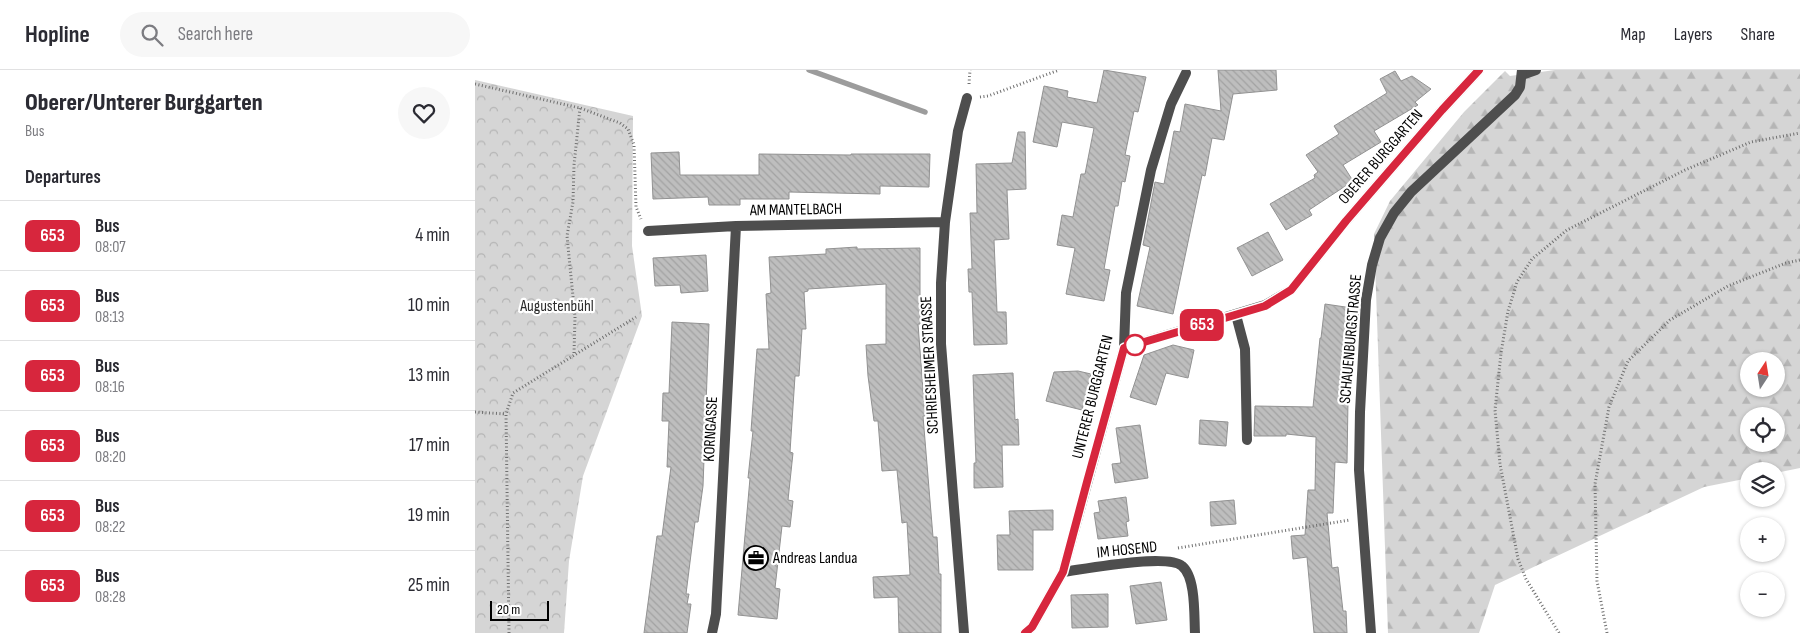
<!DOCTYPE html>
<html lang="en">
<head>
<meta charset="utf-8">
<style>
  :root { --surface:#fff; --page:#f7f7f7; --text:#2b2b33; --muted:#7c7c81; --line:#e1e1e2 }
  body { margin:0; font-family:"Sofia Sans Condensed",sans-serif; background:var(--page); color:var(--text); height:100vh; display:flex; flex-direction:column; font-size:19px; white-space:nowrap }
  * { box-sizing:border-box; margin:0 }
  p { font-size:16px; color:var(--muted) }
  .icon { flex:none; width:28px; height:28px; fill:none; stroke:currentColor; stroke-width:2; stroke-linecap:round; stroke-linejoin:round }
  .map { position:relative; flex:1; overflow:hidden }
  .side { display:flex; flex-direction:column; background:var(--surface); width:475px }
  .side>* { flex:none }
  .badge { padding:0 10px; border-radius:8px; font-size:18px; line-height:32px }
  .needle { width:32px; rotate:12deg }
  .tools { position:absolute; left:1265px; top:282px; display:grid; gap:10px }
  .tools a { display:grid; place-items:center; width:45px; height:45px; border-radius:50%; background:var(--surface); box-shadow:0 1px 4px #0004; font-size:25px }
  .scale { position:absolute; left:15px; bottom:12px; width:59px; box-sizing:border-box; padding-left:5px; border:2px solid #000; border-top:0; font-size:14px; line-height:18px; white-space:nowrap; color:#000; -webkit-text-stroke:4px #fff; paint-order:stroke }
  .map>.badge { position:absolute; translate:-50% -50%; box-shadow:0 0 0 2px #fff }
  h2 { padding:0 25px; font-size:19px; line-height:45px }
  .round { display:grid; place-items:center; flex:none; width:52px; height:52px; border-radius:26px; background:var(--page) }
  .summary { display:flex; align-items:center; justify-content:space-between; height:85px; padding:0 25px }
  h1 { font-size:24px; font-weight:800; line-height:38px }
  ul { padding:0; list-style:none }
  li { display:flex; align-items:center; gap:15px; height:70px; padding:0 25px; border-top:1px solid var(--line) }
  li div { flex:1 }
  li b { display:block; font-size:19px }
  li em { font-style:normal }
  li .badge { min-width:55px; font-weight:700; text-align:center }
  header { display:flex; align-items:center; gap:30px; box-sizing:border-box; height:70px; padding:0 25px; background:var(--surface); border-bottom:1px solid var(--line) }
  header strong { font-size:24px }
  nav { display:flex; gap:28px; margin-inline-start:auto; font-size:18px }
  .search { width:350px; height:45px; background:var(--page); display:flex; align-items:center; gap:12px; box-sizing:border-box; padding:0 18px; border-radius:28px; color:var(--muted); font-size:19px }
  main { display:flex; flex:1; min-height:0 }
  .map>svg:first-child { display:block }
  .forest { fill:url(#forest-firs); fill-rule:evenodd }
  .park { fill:url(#park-crowns) }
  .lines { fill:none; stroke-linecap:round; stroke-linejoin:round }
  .stream { stroke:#9c9c9c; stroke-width:5.5 }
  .building { fill:url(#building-back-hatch); stroke:#929292 }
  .path { stroke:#707070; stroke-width:3; stroke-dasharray:1 2.5; stroke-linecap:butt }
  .service { stroke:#4e4e4e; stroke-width:10 }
  .minor { stroke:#4e4e4e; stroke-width:10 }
  .line-casing { stroke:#fff; stroke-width:11 }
  .line { stroke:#d7263d; stroke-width:8 }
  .stop-dot { fill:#fff; stroke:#d7263d; stroke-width:2.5 }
  .labels { text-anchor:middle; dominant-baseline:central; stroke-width:4.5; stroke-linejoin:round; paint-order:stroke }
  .street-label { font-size:16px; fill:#000; stroke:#fff }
  .park-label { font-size:16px; fill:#2c2c2c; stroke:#fff }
  .poi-label { font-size:16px; fill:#000; stroke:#fff; text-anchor:start }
</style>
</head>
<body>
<header>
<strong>Hopline</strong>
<div class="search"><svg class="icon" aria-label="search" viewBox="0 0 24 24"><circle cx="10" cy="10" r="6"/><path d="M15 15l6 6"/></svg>Search here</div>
<nav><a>Map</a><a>Layers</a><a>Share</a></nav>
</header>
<main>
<section class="side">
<div class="summary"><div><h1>Oberer/Unterer Burggarten</h1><p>Bus</p></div><a class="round"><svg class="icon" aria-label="heart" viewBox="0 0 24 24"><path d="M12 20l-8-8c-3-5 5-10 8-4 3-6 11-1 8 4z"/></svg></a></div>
<h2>Departures</h2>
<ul>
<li><span class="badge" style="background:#d7263d;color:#fff">653</span><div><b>Bus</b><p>08:07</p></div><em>4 min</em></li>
<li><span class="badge" style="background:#d7263d;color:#fff">653</span><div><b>Bus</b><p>08:13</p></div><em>10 min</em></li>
<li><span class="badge" style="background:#d7263d;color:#fff">653</span><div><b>Bus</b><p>08:16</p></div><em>13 min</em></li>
<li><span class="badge" style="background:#d7263d;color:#fff">653</span><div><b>Bus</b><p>08:20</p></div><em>17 min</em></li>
<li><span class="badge" style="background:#d7263d;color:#fff">653</span><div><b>Bus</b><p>08:22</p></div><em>19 min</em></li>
<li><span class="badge" style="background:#d7263d;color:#fff">653</span><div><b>Bus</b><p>08:28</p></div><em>25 min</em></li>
</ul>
</section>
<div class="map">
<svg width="1325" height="563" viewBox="0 0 1325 563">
  <defs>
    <pattern id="forest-firs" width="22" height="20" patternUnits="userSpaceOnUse" patternTransform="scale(1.25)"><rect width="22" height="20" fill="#d5d5d5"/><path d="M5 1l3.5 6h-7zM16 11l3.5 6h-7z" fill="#b5b5b5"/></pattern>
    <pattern id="park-crowns" width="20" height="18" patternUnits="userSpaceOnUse" patternTransform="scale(1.25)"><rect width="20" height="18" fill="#d5d5d5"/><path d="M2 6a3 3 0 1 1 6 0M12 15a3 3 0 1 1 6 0" fill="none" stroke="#b5b5b5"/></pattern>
    <pattern id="building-back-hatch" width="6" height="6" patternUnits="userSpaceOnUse" patternTransform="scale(1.25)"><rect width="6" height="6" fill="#bebebe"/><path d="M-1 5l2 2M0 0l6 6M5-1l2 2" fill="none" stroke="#a2a2a2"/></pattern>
  </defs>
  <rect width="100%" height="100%" fill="#fff"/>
  <path class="forest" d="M1080 0H1325V398L1301 403V401H1274V408L1229 417 1020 515 1004 563H913L899 164 915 131 989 42 1030 1 1035 6ZM1274 291H1301V319H1274ZM1274 346H1301V374H1274Z"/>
  <path class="park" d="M0 10 158 46 157 176 167 246 108 406 94 491 89 563H0Z"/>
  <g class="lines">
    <path class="stream" d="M334 0 450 42"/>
  </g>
  <path class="building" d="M629 0 671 7 663 42 659 41 650 85 655 86 650 112 647 111 643 136H640L629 199 635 200 629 231 591 224 600 178 582 175 587 145 598 147 606 104H610L619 58 587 52 582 77 558 72 569 16 593 21 592 27 622 33Z
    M743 0H801L802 20 758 24 749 70 737 68 730 106 727 105 698 244 662 236 675 177 668 175 680 112 689 114 699 61 705 62 710 34 746 41Z
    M920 1 926 11 937 6 956 19 940 32 943 35 899 61 906 72 868 95 878 111 834 140 837 145 811 160 795 134 840 108 839 105 843 102 831 85 864 64 859 56 912 23 905 9Z
    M543 62H550L551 119 532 120 534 169 519 170 522 242H531L532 274 499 275 497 222H494L493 199H497L495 143H502L501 94 537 93Z
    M204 82 205 105H284V84L376 85V84H455L454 117 405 116V124L314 122V129H265V135H234L233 127 178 129 176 83Z
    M793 162 808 190 777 206 762 178Z
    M382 177V179L445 178V254H443L450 346H448L458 467H462L464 504H466V563H424L423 527 399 528 398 507 435 505 432 452 427 453 422 400 407 401 403 351H399L393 306 391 275 411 274V214L333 219V221L329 222 331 259H327L324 306H320L315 382 318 383 313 430 318 431 315 457 307 456 300 518 305 519 302 549 263 545 275 408H273L278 361H276L282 279H294L291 224 296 223 294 187 351 184V179Z
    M231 185 233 221 206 223 205 215 180 216 178 188Z
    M850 234 884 239 882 260H879L873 330 872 393 860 392 858 443H852L857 498 863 497 868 541H871L872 563H839L832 487 818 489 816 466 830 465 833 420H840L841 367 811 364V366H779L780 336 838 337 845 268H846Z
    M197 252 234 254 228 416 223 452H220L211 524H214L212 534H216L212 563H169L182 466H187L196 397H192L194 351H187L188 323H194Z
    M698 275 719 280 713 308 691 303 681 335 655 327 669 285Z
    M603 301 616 304 607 340 571 331 579 302Z
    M538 303 540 350 543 349 544 375H527L528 417 499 418V393H501L498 305Z
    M725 350 753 352 751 376 724 374Z
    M665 355 673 408 640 413 637 394 646 393 641 358Z
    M651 427 654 451 651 452 653 466 623 469 619 443 625 442 623 431Z
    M759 430 761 454 736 456 735 432Z
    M578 440V460H558V500H523L522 465H535L534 441Z
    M686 512 692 550 661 554 655 516Z
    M633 524V557L597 558 596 525Z"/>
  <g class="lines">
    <path class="path" d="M0 14 105 38 145 53 153 59 159 75 161 137 166 149
      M494 14 495 0
      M505 27 513 26 584 0
      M99 283 100 247 92 166 98 132 99 95 105 38
      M0 342 31 344
      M703 478 875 450
      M34 563 31 344 38 323 161 247
      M1084 563 1051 509 1043 489 1025 394 1020 340 1026 283 1033 241 1042 212 1057 189 1092 160 1210 100 1276 72 1325 63
      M1132 563 1122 511 1120 414 1134 337 1153 291 1195 250 1253 216 1311 193 1325 190"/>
    <path class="service" d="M1047 5 1061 0
      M761 245 770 279 772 370"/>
    <path class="minor" d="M173 161 261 156 470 152
      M649 278 790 235 816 220 871 151 967 40 1004 0
      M588 502C610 499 692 483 707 496 721 507 719 546 720 563
      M237 563 241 544 261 156
      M489 563 466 274V213L470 152 483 61 492 28
      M550 563 557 557 588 502 649 278 651 223 676 100 696 34 711 3
      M896 563 884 400 885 342 891 230 897 195 905 168 919 143 936 122 1040 25 1045 17 1047 0"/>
  </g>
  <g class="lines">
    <defs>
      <path id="line" d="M550 563 557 557 588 502 612 412 649 278 790 236 816 220 871 151 967 40 1004 0"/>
    </defs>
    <use href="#line" class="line-casing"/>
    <use href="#line" class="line"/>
  </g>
  <defs>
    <symbol id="office-ring" viewBox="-11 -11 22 22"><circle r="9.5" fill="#fff" stroke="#000" stroke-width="1.5"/><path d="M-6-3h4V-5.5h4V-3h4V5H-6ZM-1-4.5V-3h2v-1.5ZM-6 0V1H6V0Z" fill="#000"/></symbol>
  </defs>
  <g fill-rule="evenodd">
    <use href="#office-ring" x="267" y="474" width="28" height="28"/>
  </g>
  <circle class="stop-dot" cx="660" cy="275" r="10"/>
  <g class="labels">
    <g class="street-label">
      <text transform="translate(906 87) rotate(-49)">OBERER BURGGARTEN</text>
      <text transform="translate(321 140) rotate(-1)">AM MANTELBACH</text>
      <text transform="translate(876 269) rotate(-85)">SCHAUENBURGSTRASSE</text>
      <text transform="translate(455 295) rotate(-93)">SCHRIESHEIMER STRASSE</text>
      <text transform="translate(618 327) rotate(-76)">UNTERER BURGGARTEN</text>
      <text transform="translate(236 359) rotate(-87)">KORNGASSE</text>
      <text transform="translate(652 480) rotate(-6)">IM HOSEND</text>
    </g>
    <g class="park-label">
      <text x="82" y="236">Augustenbühl</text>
    </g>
    <g class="poi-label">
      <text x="298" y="488">Andreas Landua</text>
    </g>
  </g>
</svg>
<div class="tools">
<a><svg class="needle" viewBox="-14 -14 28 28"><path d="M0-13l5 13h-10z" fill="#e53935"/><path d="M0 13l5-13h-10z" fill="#7c7c81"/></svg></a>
<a><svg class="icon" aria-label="locate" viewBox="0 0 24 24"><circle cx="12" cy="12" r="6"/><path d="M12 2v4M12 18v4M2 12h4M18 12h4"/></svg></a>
<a><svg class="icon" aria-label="layers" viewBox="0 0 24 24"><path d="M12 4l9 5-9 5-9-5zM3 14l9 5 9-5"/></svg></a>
<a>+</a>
<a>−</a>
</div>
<div class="scale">20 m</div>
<b class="badge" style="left:727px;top:255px;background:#d7263d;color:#fff">653</b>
</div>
</main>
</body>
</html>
